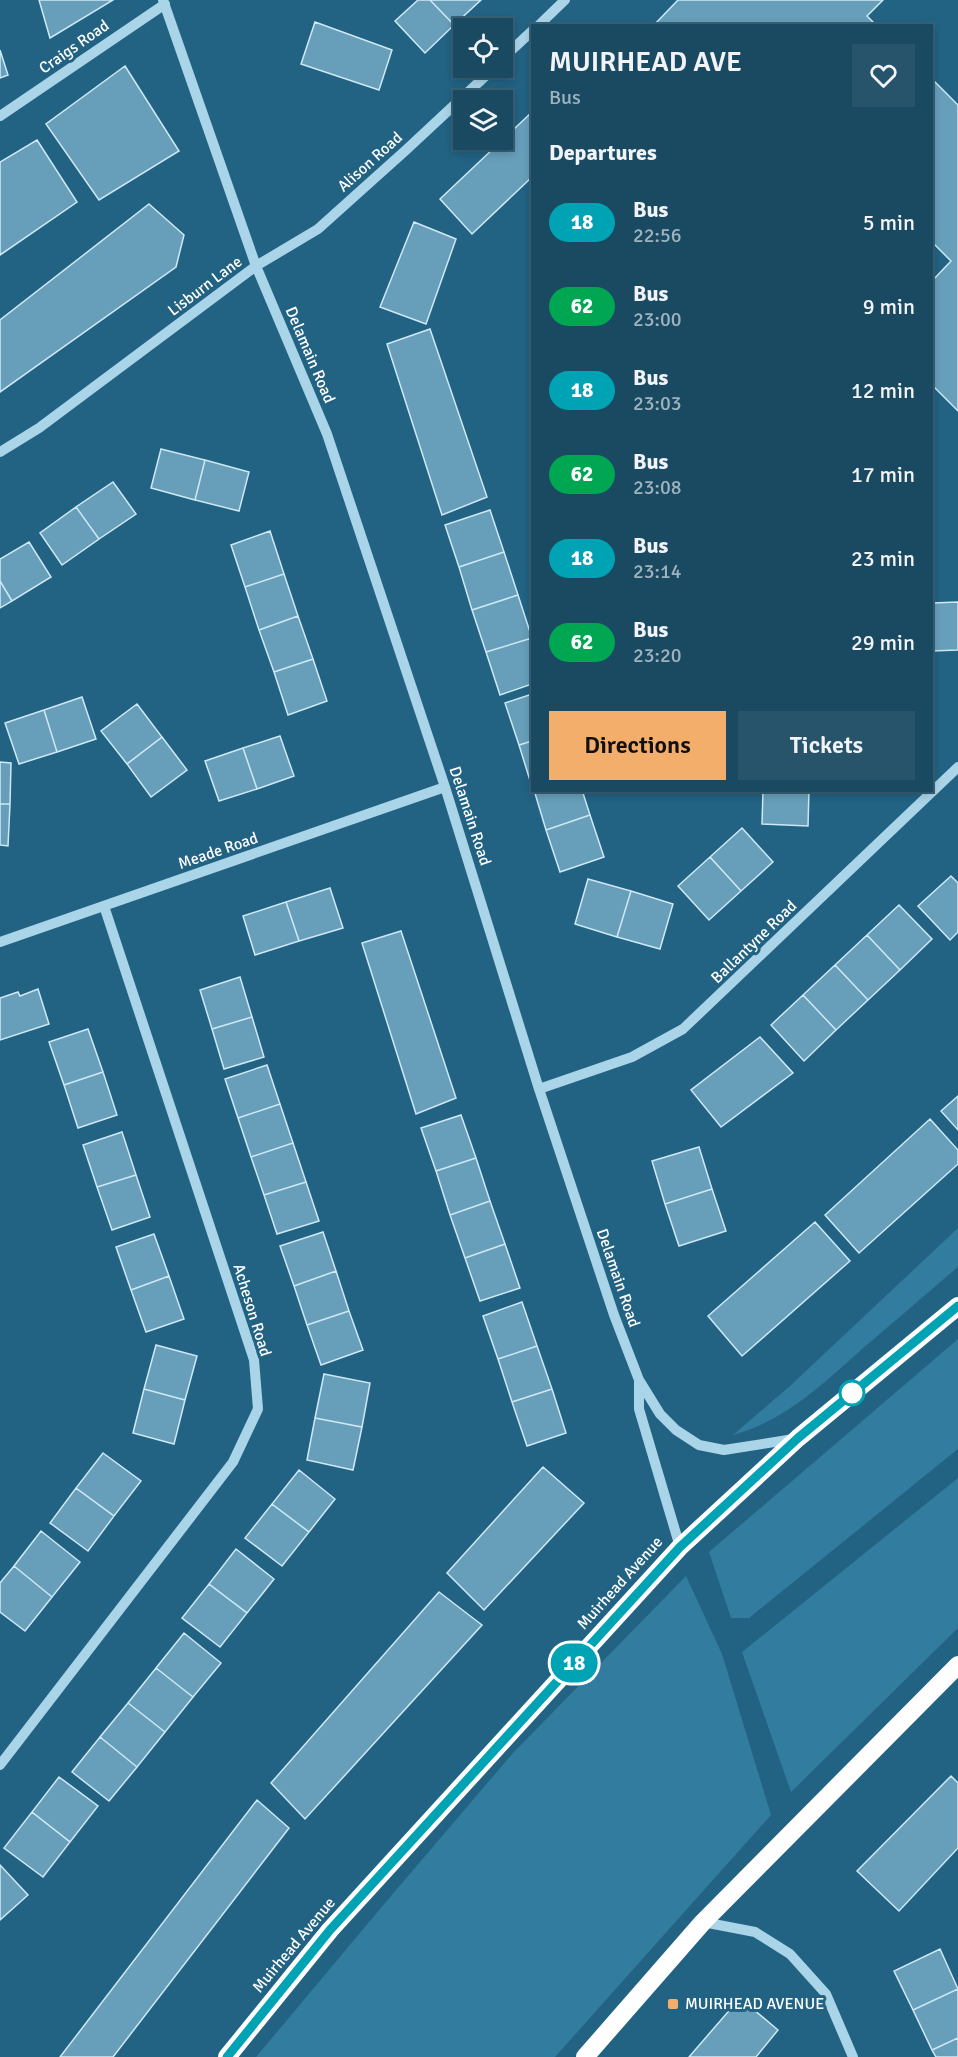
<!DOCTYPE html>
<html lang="en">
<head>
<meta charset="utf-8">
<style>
  :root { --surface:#1a4a62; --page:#27546b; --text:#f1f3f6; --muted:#9fb3be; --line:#386277; --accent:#f4ae6c }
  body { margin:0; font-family:Signika,sans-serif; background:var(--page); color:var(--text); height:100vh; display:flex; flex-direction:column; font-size:22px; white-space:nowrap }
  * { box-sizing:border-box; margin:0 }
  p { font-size:20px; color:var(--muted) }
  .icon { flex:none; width:33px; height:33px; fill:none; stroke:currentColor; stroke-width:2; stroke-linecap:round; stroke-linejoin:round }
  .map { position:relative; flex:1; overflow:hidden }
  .sheet { position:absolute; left:531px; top:24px; width:402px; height:768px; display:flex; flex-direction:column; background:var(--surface); border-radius:0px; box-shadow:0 3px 9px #0003,0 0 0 2px var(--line) }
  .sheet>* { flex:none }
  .badge { padding:0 12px; border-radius:20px; font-size:21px; line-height:39px }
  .controls { position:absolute; left:453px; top:18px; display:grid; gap:12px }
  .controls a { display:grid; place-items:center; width:60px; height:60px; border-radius:0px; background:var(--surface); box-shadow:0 3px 9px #0003,0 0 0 2px var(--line); font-size:30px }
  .map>.badge { position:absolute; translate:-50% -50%; box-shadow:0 0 0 3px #fff }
  h2 { padding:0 18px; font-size:22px; line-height:54px }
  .round { display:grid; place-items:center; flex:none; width:63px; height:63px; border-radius:0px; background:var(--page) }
  .summary { display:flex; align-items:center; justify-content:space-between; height:102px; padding:0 18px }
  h1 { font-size:28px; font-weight:600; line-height:45px }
  .cta { display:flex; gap:12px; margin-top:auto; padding:12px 18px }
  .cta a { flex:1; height:69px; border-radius:0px; background:var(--accent); color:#111; font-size:24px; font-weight:600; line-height:69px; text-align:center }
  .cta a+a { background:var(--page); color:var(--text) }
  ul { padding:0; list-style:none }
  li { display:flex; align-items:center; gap:18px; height:84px; padding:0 18px }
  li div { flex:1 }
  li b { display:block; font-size:22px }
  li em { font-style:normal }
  li .badge { min-width:66px; font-weight:700; text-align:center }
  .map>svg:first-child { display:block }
  .green { fill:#327c9f }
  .building { fill:#679eb9; stroke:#cee9f6; stroke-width:1.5 }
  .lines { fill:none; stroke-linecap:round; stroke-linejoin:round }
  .minor { stroke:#aad4e8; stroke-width:10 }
  .highway { stroke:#fff; stroke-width:18 }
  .line-casing { stroke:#fff; stroke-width:14 }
  .line { stroke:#00a3b4; stroke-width:9 }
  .stop-dot { fill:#fff; stroke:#00a3b4; stroke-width:3 }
  .poi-dot { fill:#f4ae6c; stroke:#226283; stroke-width:2 }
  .labels { text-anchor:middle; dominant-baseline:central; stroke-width:6; stroke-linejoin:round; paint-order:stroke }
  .street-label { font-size:16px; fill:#fff; stroke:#226283 }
  .poi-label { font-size:16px; fill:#fff; stroke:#226283; text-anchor:start }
</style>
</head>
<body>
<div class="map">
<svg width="958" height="2057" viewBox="0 0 958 2057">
  <rect width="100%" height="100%" fill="#226283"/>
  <path class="green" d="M958 1228V1267C926 1294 894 1322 861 1350 822 1385 784 1421 733 1435L791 1385Z
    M958 1339V1449L749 1618H731L709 1552Z
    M958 1478V1628L791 1792 742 1652Z
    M686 1576 722 1654 771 1815 555 2057H256L385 1903 513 1753Z"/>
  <path class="building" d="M39 0H113L50 38Z
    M418 0H430L454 25 425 53 395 21Z
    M430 0H481L454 25Z
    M678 0H883L867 16 877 26H653Z
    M315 22 392 50 379 90 301 64Z
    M0 50 8 75 0 78Z
    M125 66 179 151 99 200 46 124Z
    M932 79 958 105V411L932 385V281L951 261 932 242Z
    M532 112V177L472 234 440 199Z
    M37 140 77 202 0 255V162Z
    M149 204 184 235 176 267 0 392V320Z
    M414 222 456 239 426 324 380 307Z
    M430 329 487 497 442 515 387 344Z
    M161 449 205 460 195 500 151 488Z
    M205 460 249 472 239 511 195 500Z
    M113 482 136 514 99 539 76 507Z
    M76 507 99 539 62 565 40 533Z
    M490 510 504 552 459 567 445 525Z
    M270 531 284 574 245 587 231 545Z
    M29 542 51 577 12 601 0 581V559Z
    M504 552 518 595 472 610 459 567Z
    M284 574 298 616 259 630 245 587Z
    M0 581 12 601 0 608Z
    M518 595 532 638 486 652 472 610Z
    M958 602V650L932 651V603Z
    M298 616 313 659 274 672 259 630Z
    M532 638V684L500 695 486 652Z
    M313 659 327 701 288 715 274 672Z
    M532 694V741L519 745 505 703Z
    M82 697 96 739 57 752 44 710Z
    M137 704 162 737 127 764 101 731Z
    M44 710 57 752 19 764 5 723Z
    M280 736 294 776 257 789 243 748Z
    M162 737 187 770 151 797 127 764Z
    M532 741V787L519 745Z
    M243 748 257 789 219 801 205 761Z
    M0 762 11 763 10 804H0Z
    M534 790H582L590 815 546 830Z
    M763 790H809L808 826 762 824Z
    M0 804H10L8 846 0 845Z
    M590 815 604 857 560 872 546 830Z
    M742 828 773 862 741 891 710 857Z
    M710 857 741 891 709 920 678 886Z
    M951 876 958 883V932L950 940 918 906Z
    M588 879 631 891 617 937 575 924Z
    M330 888 343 928 299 941 286 902Z
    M631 891 673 904 660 949 617 937Z
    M286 902 299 941 255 955 243 916Z
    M899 905 932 939 900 970 867 935Z
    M401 931 456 1098 416 1114 362 943Z
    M867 935 900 970 868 1000 835 965Z
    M835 965 868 1000 836 1030 803 995Z
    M240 977 252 1017 212 1029 200 990Z
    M38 989 49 1024 0 1040V998L18 992 20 996Z
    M803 995 836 1030 804 1061 771 1025Z
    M252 1017 264 1057 224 1069 212 1029Z
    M88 1029 103 1072 64 1085 49 1042Z
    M760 1037 793 1073 721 1127 691 1090Z
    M267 1065 280 1104 238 1118 225 1079Z
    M103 1072 117 1115 78 1128 64 1085Z
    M958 1096V1130L941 1111Z
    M280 1104 293 1143 251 1157 238 1118Z
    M461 1115 476 1158 436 1171 421 1128Z
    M930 1119 958 1150V1164L859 1253 825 1215Z
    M122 1132 136 1175 97 1187 83 1145Z
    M293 1143 306 1182 264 1195 251 1157Z
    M699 1147 712 1189 665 1204 652 1161Z
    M476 1158 490 1201 450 1215 436 1171Z
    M136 1175 150 1217 112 1230 97 1187Z
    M306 1182 319 1221 277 1234 264 1195Z
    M712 1189 726 1231 679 1246 665 1204Z
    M490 1201 505 1244 465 1258 450 1215Z
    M815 1222 850 1261 742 1356 708 1316Z
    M323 1232 336 1271 294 1286 280 1246Z
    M154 1234 169 1276 131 1290 116 1247Z
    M505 1244 520 1288 480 1301 465 1258Z
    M336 1271 349 1311 307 1325 294 1286Z
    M169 1276 184 1319 146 1332 131 1290Z
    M522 1302 537 1346 498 1359 483 1316Z
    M349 1311 363 1350 321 1365 307 1325Z
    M156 1345 197 1356 185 1400 144 1389Z
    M537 1346 552 1389 512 1402 498 1359Z
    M324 1374 370 1383 362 1427 315 1418Z
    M144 1389 185 1400 174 1444 133 1433Z
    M552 1389 566 1433 527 1446 512 1402Z
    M315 1418 362 1427 353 1470 307 1460Z
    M103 1453 141 1481 114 1516 76 1488Z
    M543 1467 584 1503 484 1610 447 1573Z
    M299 1470 335 1499 309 1532 272 1504Z
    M76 1488 114 1516 88 1551 50 1523Z
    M272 1504 309 1532 282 1566 245 1538Z
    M41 1531 80 1562 52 1597 14 1566Z
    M236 1549 274 1579 247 1613 209 1584Z
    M14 1566 52 1597 25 1631 0 1612V1583Z
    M209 1584 247 1613 220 1647 182 1618Z
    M439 1592 482 1625 305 1819 271 1783Z
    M184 1633 221 1663 193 1697 156 1668Z
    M156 1668 193 1697 165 1732 128 1703Z
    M128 1703 165 1732 137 1767 100 1737Z
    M100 1737 137 1767 109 1801 72 1772Z
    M951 1776 958 1783V1848L899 1911 857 1871Z
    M59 1777 98 1806 70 1842 32 1812Z
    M257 1800 289 1828 113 2057H60Z
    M32 1812 70 1842 43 1877 4 1848Z
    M0 1865 28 1895 0 1920Z
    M940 1949 958 1989 913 2010 894 1971Z
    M958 1989V2038L932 2050 913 2010Z
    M740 1998 778 2030 756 2057H689Z
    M958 2038V2057H936L932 2050Z"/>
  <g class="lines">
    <path class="minor" d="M163 0 256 266 327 434 445 787 539 1089 614 1315 639 1380 660 1414 676 1430 699 1445 724 1450 794 1439
      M538 26 565 0
      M502 59 532 31
      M0 116 165 4
      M0 452 39 428 256 266 318 229 406 150 494 68
      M0 942 445 787
      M539 1089 632 1057 683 1029 958 767
      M639 1380V1409L680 1547
      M0 1765 233 1462 258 1409 254 1360 104 906
      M703 1922 755 1932 790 1954 826 1994 853 2057"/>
    <path class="highway" d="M227 2057 330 1930 680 1547 798 1438 958 1306
      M585 2057 703 1922 958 1665"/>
  </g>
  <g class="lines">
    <defs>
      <path id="line" d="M227 2057 330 1930 680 1547 798 1438 958 1306"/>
    </defs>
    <use href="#line" class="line-casing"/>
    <use href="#line" class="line"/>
  </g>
  <circle class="stop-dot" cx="852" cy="1393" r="12"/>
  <rect class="poi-dot" x="667" y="1998" width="12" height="12" rx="3"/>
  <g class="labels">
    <g class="street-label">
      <text transform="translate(74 47) rotate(-35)">Craigs Road</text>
      <text transform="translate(370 162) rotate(-42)">Alison Road</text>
      <text transform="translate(205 286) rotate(-37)">Lisburn Lane</text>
      <text transform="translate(310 355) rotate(67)">Delamain Road</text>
      <text transform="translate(470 816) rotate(72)">Delamain Road</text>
      <text transform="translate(218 851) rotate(-19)">Meade Road</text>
      <text transform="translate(754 942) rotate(-44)">Ballantyne Road</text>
      <text transform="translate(618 1278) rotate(71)">Delamain Road</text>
      <text transform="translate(252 1310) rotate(73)">Acheson Road</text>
      <text transform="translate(620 1583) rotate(-48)">Muirhead Avenue</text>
      <text transform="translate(294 1945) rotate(-50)">Muirhead Avenue</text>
    </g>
    <g class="poi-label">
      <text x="685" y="2004">MUIRHEAD AVENUE</text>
    </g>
  </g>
</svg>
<div class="controls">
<a><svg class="icon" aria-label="locate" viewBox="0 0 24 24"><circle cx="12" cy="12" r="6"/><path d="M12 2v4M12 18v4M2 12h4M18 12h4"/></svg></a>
<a><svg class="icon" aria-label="layers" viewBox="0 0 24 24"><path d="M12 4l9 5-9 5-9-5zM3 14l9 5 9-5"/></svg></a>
</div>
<b class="badge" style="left:574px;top:1663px;background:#00a3b4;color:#fff">18</b>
<section class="sheet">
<div class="summary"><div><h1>MUIRHEAD AVE</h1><p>Bus</p></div><a class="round"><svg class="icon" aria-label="heart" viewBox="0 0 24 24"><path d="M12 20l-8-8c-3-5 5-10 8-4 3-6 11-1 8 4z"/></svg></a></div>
<h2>Departures</h2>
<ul>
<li><span class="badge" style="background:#00a3b4;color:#fff">18</span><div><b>Bus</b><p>22:56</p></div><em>5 min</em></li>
<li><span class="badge" style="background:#00a651;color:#fff">62</span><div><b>Bus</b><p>23:00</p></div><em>9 min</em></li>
<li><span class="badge" style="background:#00a3b4;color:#fff">18</span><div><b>Bus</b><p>23:03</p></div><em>12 min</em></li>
<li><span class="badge" style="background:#00a651;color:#fff">62</span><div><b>Bus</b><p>23:08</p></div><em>17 min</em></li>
<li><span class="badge" style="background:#00a3b4;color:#fff">18</span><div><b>Bus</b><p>23:14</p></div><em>23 min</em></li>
<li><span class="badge" style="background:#00a651;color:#fff">62</span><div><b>Bus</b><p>23:20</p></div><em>29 min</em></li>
</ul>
<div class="cta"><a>Directions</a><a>Tickets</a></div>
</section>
</div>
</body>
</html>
